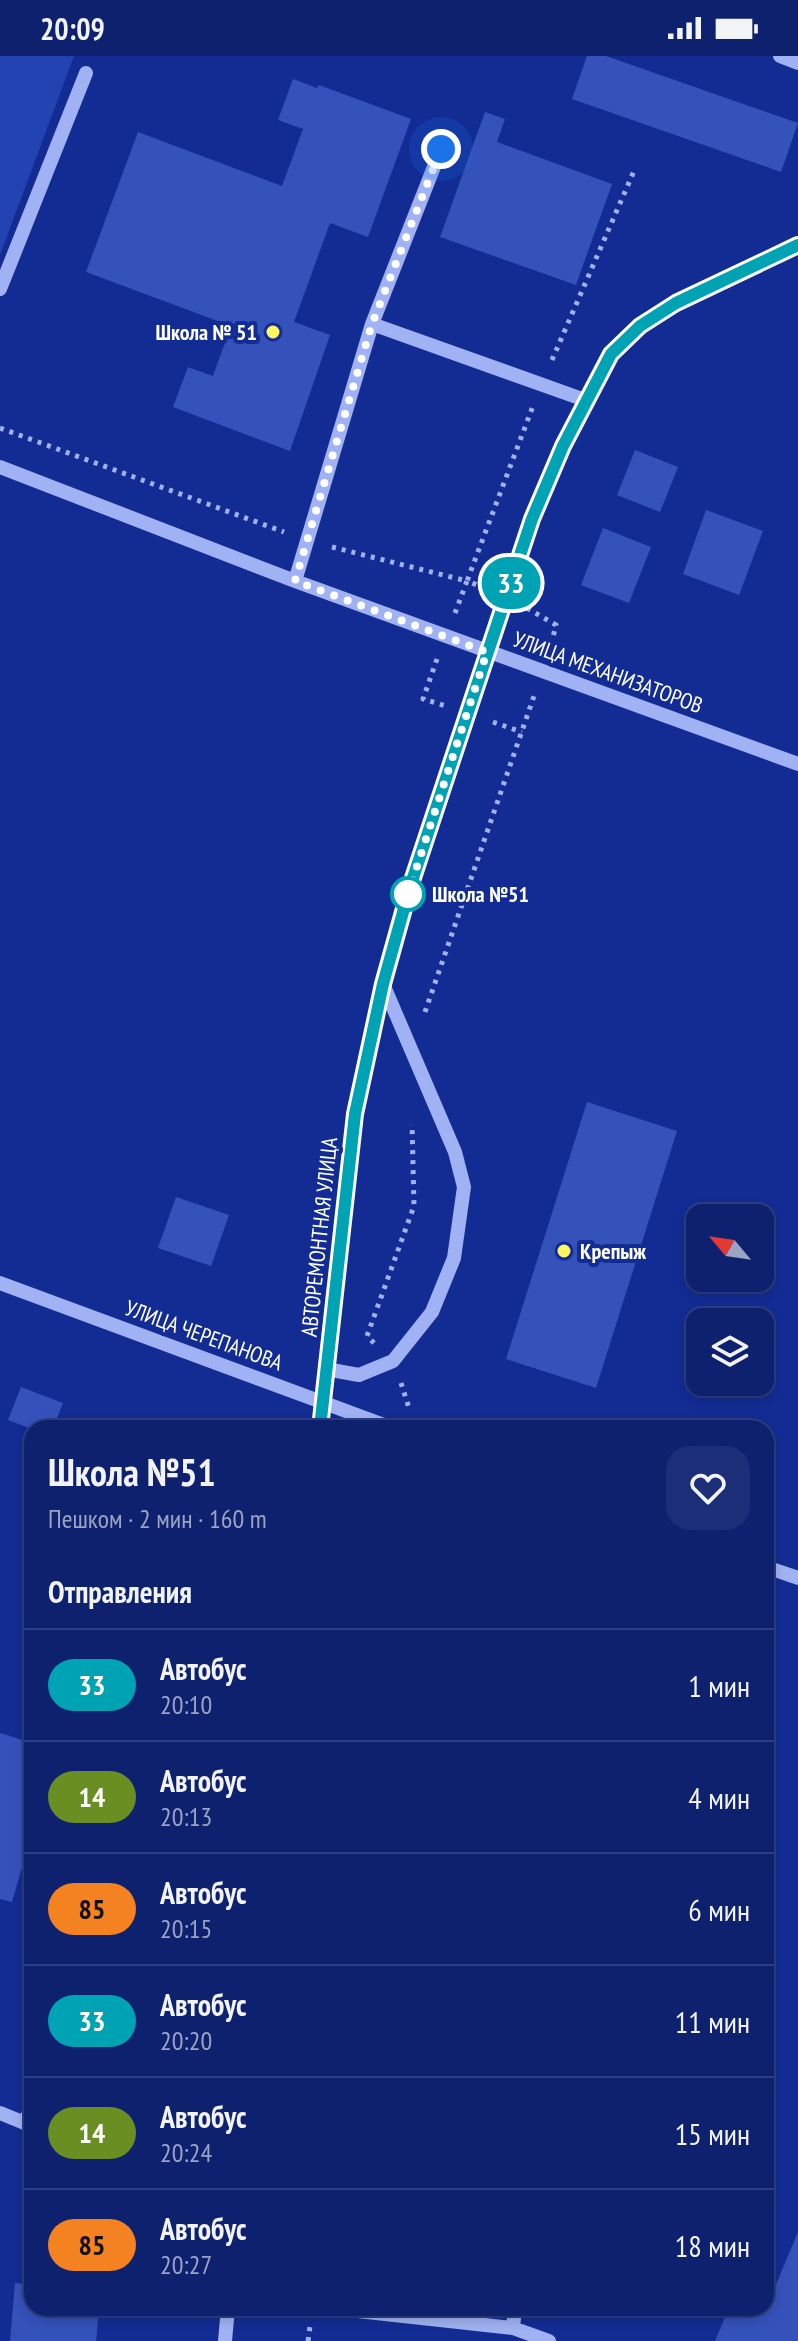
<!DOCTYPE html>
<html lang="ru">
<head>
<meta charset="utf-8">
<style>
  :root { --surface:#0e216f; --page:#1c2e77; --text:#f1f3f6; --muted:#9ba3c3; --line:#2e3e82 }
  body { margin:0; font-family:"PT Sans Narrow",sans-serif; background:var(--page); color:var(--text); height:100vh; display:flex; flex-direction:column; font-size:30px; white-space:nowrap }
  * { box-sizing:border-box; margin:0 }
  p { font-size:26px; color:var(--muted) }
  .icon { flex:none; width:44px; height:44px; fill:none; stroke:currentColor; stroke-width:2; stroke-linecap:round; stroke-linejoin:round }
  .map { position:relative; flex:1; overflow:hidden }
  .details { position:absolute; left:24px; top:1364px; width:750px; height:896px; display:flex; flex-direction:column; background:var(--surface); border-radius:24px; box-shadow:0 4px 12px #0003,0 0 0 2px var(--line) }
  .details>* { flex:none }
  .badge { padding:0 16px; border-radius:26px; font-size:28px; line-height:52px }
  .needle { width:52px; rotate:299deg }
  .tools { position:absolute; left:686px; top:1148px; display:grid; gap:16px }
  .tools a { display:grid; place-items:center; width:88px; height:88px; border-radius:16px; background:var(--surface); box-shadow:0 4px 12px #0003,0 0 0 2px var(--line); font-size:40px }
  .you { position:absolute; width:40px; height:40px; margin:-20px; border:6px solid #fff; border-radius:50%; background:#1a73e8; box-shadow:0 0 0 12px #1a73e833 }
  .map>.badge { position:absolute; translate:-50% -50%; box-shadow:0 0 0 4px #fff }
  h2 { padding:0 24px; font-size:30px; line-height:72px }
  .round { display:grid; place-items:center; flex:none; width:84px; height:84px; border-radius:24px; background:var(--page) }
  .overview { display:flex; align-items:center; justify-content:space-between; height:136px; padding:0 24px }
  h1 { font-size:38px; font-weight:700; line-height:60px }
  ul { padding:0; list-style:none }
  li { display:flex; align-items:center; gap:24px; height:112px; padding:0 24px; border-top:2px solid var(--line) }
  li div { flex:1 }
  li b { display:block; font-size:30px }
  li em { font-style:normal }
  li .badge { min-width:88px; font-weight:700; text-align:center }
  .status { display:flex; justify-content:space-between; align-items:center; height:56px; padding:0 40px; background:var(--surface); direction:ltr }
  .status svg { height:22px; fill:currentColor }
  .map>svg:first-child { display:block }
  .green { fill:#2343b3 }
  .building { fill:#3552bb }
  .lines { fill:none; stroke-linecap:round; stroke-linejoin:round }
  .path { stroke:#a0b2f3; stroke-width:5; stroke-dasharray:4 6; stroke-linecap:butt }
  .minor { stroke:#a0b2f3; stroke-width:14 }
  .line-casing { stroke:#fff; stroke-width:18 }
  .line { stroke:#00a3b4; stroke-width:12 }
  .walk { stroke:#fff; stroke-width:8; stroke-dasharray:0 14.4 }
  .poi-dot { fill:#fff662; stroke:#122c94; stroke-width:3 }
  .stop-dot { fill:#fff; stroke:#00a3b4; stroke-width:4 }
  .labels { text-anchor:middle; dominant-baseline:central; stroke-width:8; stroke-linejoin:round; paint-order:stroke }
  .poi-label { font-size:22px; font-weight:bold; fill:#fff; stroke:#122c94; text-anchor:end }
  .street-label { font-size:22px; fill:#fff; stroke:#122c94 }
  .stop-label { font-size:22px; font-weight:bold; fill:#fff; stroke:#122c94; text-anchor:start }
</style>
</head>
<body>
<div class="status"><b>20:09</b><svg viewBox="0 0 49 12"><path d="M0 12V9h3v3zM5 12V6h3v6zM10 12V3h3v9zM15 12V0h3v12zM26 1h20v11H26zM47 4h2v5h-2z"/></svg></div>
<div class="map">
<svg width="798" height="2285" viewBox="0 0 798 2285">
  <rect width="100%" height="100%" fill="#122c94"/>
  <path class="green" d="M0 0H74L0 199Z"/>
  <path class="building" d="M587 0H606L798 67 781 116 572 43Z
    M293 23 317 32 319 29 411 63 368 181 330 167 294 266 330 279 290 395 173 351 188 311 213 320 231 270 86 216 138 76 282 130 303 73 278 64Z
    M485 56 505 63 497 86 612 128 576 229 440 181Z
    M635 394 678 411 660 456 617 439Z
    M706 454 763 475 739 539 683 518Z
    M603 472 651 491 629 547 581 529Z
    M587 1046 677 1075 596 1332 506 1303Z
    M176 1141 229 1159 211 1210 158 1192Z
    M21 1331 63 1347 53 1372 32 1373 8 1364Z
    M0 1677 32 1687V1777L12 1846 0 1843Z
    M798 2176V2285H715L729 2252H751L764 2257Z
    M15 2227 32 2229V2252H99L96 2285H10Z"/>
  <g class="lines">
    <path class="path" d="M552 304 634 115
      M0 372 284 476
      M332 491 467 525 533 350
      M527 552 556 569 550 593
      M455 557 467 525 482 531
      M437 603 423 643 446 650
      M493 666 522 676
      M425 956 534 640
      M374 1287 367 1280 414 1150 412 1068
      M401 1327 409 1352
      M308 2285 310 2270"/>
    <path class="minor" d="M780 0 798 7
      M0 233 86 17
      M372 268 585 344
      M0 411 295 525 798 708
      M295 525 372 268 441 93
      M0 1227 392 1372
      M326 1313 359 1319 393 1305 432 1256 454 1202 464 1131 455 1096 383 928
      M320 1372 355 1058 383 928 410 831 532 463 563 390 611 298 640 270 676 247 798 189
      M766 1511 798 1522
      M0 2057 32 2070
      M24 2067 32 2051
      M330 2252 513 2272 549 2285
      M513 2272 515 2252
      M225 2285 228 2252"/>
  </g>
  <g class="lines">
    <defs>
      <path id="line" d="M320 1372 355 1058 383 928 410 831 532 463 563 390 611 298 640 270 676 247 798 189"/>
    </defs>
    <use href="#line" class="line-casing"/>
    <use href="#line" class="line"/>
    <path class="walk" d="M408 838 487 596 295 525 372 268 441 93"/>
  </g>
  <g class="poi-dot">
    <circle cx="273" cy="276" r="8"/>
    <circle cx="564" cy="1195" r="8"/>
  </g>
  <circle class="stop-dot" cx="408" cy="838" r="16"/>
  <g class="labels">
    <g class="poi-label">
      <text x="257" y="276">Школа № 51</text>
      <text x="580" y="1195" text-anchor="start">Крепыж</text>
    </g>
    <g class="street-label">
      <text transform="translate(608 616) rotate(20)">УЛИЦА МЕХАНИЗАТОРОВ</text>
      <text transform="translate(319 1181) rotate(-84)">АВТОРЕМОНТНАЯ УЛИЦА</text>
      <text transform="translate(204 1279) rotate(20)">УЛИЦА ЧЕРЕПАНОВА</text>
    </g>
    <g class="stop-label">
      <text x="432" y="838">Школа №51</text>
    </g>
  </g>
</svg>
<div class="tools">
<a><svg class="needle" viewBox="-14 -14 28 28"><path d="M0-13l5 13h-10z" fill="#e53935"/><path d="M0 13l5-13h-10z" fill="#9ba3c3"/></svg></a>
<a><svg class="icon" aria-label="layers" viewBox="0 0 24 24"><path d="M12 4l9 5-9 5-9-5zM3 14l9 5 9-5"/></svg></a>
</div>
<div class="you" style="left:441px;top:93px"></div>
<b class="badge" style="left:511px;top:527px;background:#00a3b4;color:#fff">33</b>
<section class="details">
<div class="overview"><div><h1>Школа №51</h1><p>Пешком · 2 мин · 160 m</p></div><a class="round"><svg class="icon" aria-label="heart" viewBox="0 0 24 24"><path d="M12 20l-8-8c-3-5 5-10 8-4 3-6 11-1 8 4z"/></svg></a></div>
<h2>Отправления</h2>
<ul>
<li><span class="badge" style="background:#00a3b4;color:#fff">33</span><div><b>Автобус</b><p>20:10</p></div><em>1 мин</em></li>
<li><span class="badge" style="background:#6b8e23;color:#fff">14</span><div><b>Автобус</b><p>20:13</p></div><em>4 мин</em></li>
<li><span class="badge" style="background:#f58220;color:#111">85</span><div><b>Автобус</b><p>20:15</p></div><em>6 мин</em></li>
<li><span class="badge" style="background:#00a3b4;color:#fff">33</span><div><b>Автобус</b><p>20:20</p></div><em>11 мин</em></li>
<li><span class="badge" style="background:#6b8e23;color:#fff">14</span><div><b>Автобус</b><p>20:24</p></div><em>15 мин</em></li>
<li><span class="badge" style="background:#f58220;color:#111">85</span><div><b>Автобус</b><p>20:27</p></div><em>18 мин</em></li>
</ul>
</section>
</div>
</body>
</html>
